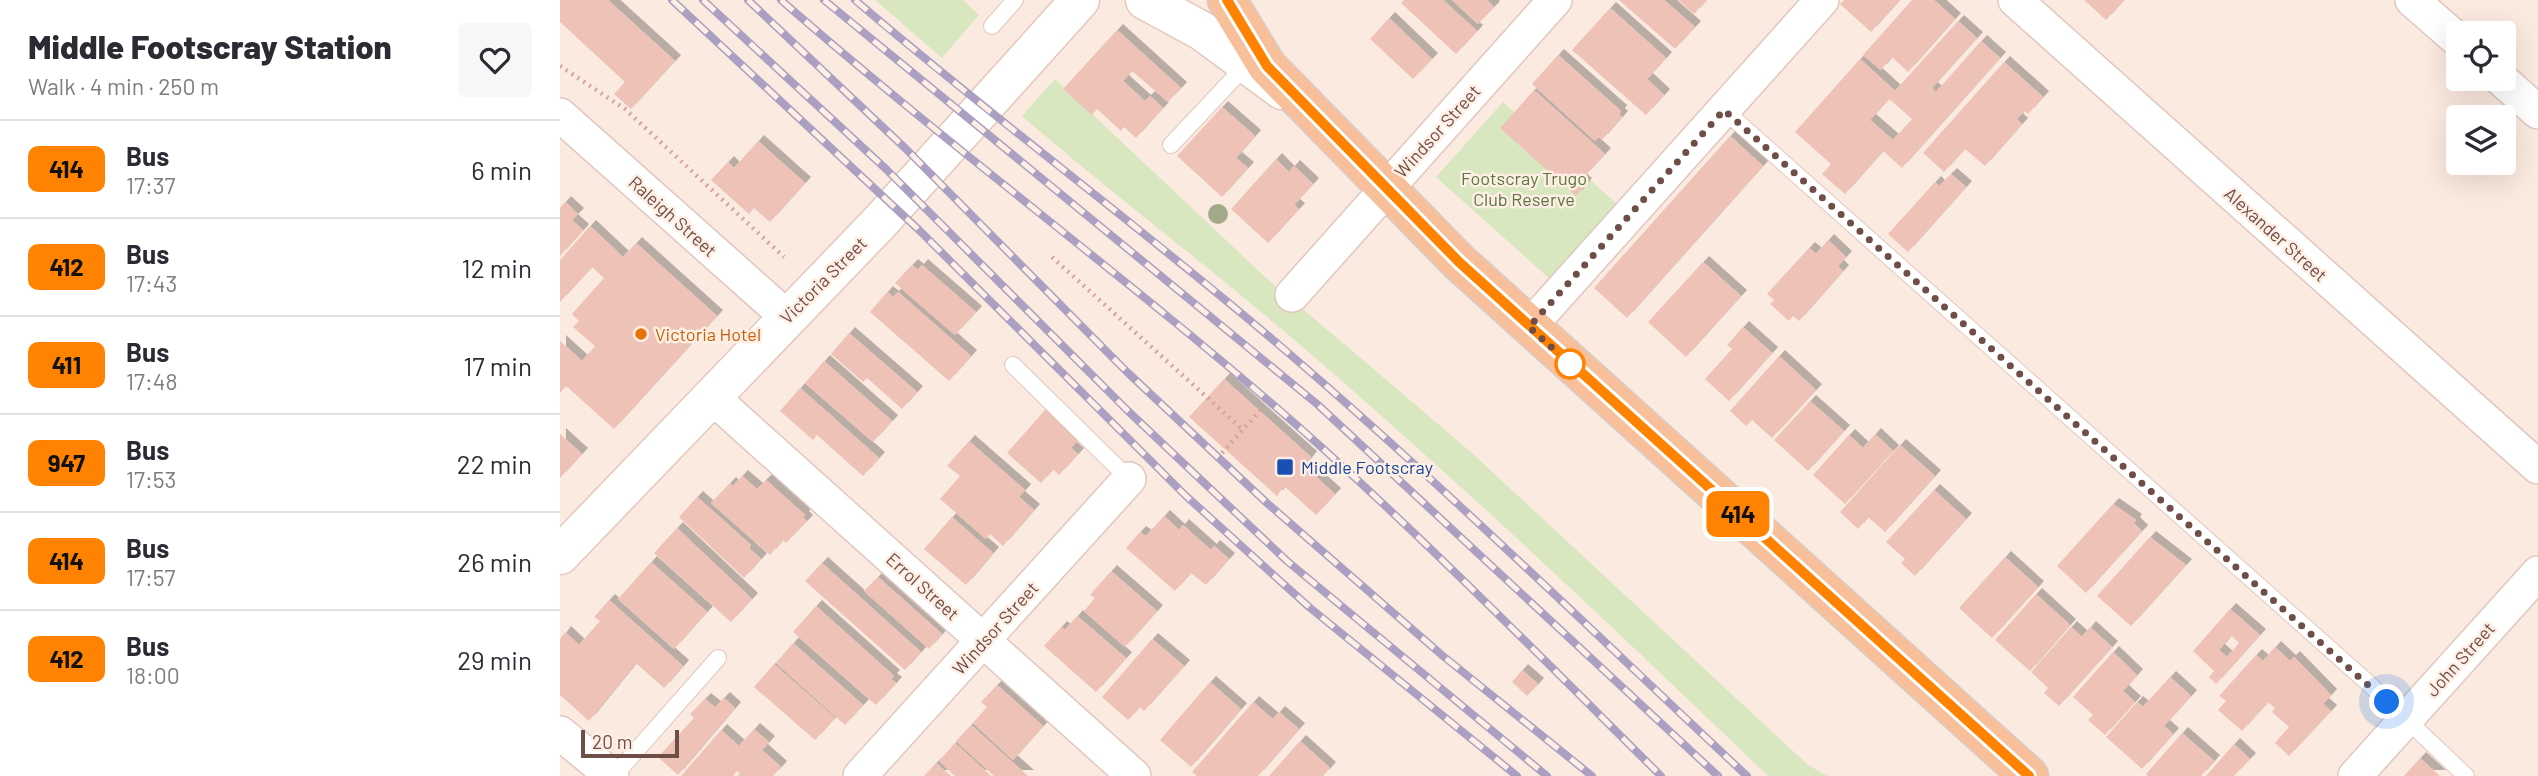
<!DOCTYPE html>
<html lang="en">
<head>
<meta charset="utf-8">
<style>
  :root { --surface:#fff; --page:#f7f7f7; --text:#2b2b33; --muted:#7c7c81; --line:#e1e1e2 }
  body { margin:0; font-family:Barlow,sans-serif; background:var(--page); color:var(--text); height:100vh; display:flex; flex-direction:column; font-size:26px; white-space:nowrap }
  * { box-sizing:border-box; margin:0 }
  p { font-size:23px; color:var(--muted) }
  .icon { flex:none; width:38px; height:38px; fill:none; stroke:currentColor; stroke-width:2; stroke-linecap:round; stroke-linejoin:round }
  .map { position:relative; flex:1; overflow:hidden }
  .panel { display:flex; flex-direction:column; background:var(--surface); width:560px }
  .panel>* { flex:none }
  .badge { padding:0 14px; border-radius:10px; font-size:24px; line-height:46px }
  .controls { position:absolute; left:1886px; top:21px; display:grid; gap:14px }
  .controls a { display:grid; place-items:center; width:70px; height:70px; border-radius:7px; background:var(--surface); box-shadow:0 7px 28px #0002; font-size:35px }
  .scale { position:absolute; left:21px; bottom:18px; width:98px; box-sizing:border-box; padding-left:7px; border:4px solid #704e48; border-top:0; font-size:19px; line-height:24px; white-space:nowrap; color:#704e48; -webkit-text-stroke:5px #feefe5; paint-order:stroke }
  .you { position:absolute; width:35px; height:35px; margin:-18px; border:5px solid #fff; border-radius:50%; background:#1a73e8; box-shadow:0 0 0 10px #1a73e833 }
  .map>.badge { position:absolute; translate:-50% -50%; box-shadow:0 0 0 4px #fff }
  .round { display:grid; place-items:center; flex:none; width:74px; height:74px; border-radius:7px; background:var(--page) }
  .headline { display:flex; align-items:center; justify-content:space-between; height:119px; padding:0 28px }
  h1 { font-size:33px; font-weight:800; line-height:52px }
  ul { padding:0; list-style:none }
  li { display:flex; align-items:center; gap:21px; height:98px; padding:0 28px; border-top:2px solid var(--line) }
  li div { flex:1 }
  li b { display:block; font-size:26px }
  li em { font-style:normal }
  li .badge { min-width:77px; font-weight:700; text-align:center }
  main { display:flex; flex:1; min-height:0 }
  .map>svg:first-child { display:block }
  .green { fill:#d8e7bf }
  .building { fill:#efc2b8; fill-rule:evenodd; filter:url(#shadow) }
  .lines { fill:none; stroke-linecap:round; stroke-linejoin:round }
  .lane-casing { stroke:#e0c7bf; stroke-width:18 }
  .street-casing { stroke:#e0c7bf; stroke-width:36 }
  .secondary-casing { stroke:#e5c7bc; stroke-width:41 }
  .primary-casing { stroke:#d7cdcc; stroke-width:41 }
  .path { stroke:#d3a69c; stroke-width:4.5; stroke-dasharray:2 5; stroke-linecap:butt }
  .lane { stroke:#fff; stroke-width:16 }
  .street { stroke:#fff; stroke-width:33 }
  .secondary { stroke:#fff; stroke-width:38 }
  .primary { stroke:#f7c09a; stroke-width:38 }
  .rail-casing { stroke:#aba0c2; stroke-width:8 }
  .rail { stroke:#feefe5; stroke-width:5; stroke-dasharray:16; stroke-linecap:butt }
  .tree { fill:#a4aa89 }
  .line-casing { stroke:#fff; stroke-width:16 }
  .line { stroke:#ff8200; stroke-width:10 }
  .walk { stroke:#704e48; stroke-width:7; stroke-dasharray:0 12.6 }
  .food-dot { fill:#e8710a; stroke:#feefe5; stroke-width:2.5 }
  .stop-dot { fill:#fff; stroke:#ff8200; stroke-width:3.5 }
  .transit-dot { fill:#1a4fb4; stroke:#feefe5; stroke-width:2.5 }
  .labels { text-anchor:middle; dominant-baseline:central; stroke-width:5; stroke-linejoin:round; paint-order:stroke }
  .street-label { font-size:18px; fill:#704e48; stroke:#feefe5 }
  .park-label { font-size:18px; fill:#5c7542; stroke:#feefe5 }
  .food-label { font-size:18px; fill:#c56008; stroke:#feefe5; text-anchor:start }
  .transit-label { font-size:18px; fill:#164399; stroke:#feefe5; text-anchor:start }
</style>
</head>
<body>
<main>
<section class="panel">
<div class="headline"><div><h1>Middle Footscray Station</h1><p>Walk · 4 min · 250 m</p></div><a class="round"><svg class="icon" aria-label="heart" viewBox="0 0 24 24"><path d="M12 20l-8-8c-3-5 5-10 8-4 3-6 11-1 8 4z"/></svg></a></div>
<ul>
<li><span class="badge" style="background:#ff8200;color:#111">414</span><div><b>Bus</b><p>17:37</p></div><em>6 min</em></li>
<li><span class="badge" style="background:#ff8200;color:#111">412</span><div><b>Bus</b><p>17:43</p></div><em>12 min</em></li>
<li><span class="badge" style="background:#ff8200;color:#111">411</span><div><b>Bus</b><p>17:48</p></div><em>17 min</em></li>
<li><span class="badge" style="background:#ff8200;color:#111">947</span><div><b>Bus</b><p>17:53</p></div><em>22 min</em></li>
<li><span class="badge" style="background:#ff8200;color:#111">414</span><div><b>Bus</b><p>17:57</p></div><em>26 min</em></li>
<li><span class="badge" style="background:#ff8200;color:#111">412</span><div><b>Bus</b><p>18:00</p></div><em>29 min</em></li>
</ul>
</section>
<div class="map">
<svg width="1978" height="776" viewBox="0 0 1978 776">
  <defs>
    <filter id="shadow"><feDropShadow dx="6" dy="-6" stdDeviation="0" flood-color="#0004"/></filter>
  </defs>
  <rect width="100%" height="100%" fill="#fbeadf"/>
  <path class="green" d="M315 0H403L419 15 382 58Z
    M495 79 704 276 912 453 1248 765 1268 776H1208C1053 627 896 478 732 338 643 262 550 192 462 116Z
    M943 102 1057 204 990 279 876 177Z"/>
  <path class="building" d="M0 0H48L115 61 71 109 54 94 65 82 0 22Z
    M844 0H883L917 31 896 54 841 3Z
    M892 0H927L934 7 918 24Z
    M1059 0H1104L1135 27 1115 49Z
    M1118 0H1146L1134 14Z
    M1284 0H1340L1311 32 1280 4Z
    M1352 0H1374L1395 19 1348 72 1332 57 1321 70 1303 55Z
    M1524 0H1564L1546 20Z
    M1050 8 1106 58 1087 79 1104 95 1086 115 1012 50Z
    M829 18 872 59 853 79 810 39Z
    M1398 21 1417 38 1372 88 1376 92 1421 41 1440 58 1342 168 1323 151 1285 194 1262 174 1271 164 1235 132 1300 59 1335 91ZM1329 99 1352 119 1333 140 1310 120Z
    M557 30 621 88 608 102 572 71 563 81 585 101 590 96 603 108 576 138 564 127 561 131 537 109 532 115 503 89Z
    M998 55 1061 111 1059 114 1062 117 1042 140 1039 137 1035 141 972 84Z
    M1444 62 1483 97 1468 114 1464 111 1457 119 1462 124 1425 166 1405 149 1384 172 1363 153Z
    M974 90 1045 154 1025 176 1023 173 1019 178 1026 184 1016 196 940 128Z
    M662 107 695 136 676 158 688 168 662 197 617 156Z
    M1170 136 1203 166 1067 318 1034 288Z
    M198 141 245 183 210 222 194 208 189 214 151 180 168 162 174 168Z
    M716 159 729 172 734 166 753 184 734 205 739 209 708 243 671 209Z
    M1391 174 1406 187 1348 252 1328 234 1375 182 1379 186Z
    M5 202 18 214 12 220 23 230 0 256V208Z
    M30 226 63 257 76 243 157 316 54 429 6 386 0 393V341L22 361 35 346 13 327 19 321 12 314 44 278 32 267 0 302V260Z
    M1268 240 1286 257 1278 266 1283 271 1239 321 1233 316 1229 321 1210 304 1214 300 1207 294 1249 248 1256 254Z
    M1143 262 1181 296 1126 357 1088 322Z
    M352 265 358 270 362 265 416 312 395 335 335 283Z
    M327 292 333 297 338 292 411 356 389 381 310 312Z
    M1183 327 1212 353 1169 401 1145 379 1172 349 1167 345Z
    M289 333 357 392 342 409 307 378 303 382 271 354Z
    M1219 356 1256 390 1212 438 1192 420 1186 426 1170 411Z
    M264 361 332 421 313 442 245 383Z
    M664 379 751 457 744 466 775 494 756 515 724 486 717 496 629 417Z
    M240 388 319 458 303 476 257 435 253 440 220 411Z
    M1250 401 1284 431 1248 471 1214 440Z
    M486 409 520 438 511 448 518 454 499 475 493 469 481 483 447 453Z
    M0 434 22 454 0 478Z
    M1315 434 1333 451 1285 504 1253 475 1289 435 1303 448Z
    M409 441 465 490 459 497 474 510 443 546 430 534 426 539 380 499 400 476 387 466Z
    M1340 445 1375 476 1325 532 1308 517 1298 529 1280 512Z
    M182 476 197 489 206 480 245 515 243 517 247 521 226 543 223 540 210 555 151 503 170 483 173 486Z
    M1374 490 1406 519 1355 576 1341 563 1345 559 1326 542Z
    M137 497 191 545 189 548 201 559 184 578 119 517Z
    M1553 504 1576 520 1574 523 1582 531 1526 593 1497 566Z
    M604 516 619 530 623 525 651 550 654 546 669 559 646 585 631 573 615 591 566 548 580 532 586 536Z
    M392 517 433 553 406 585 364 549Z
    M117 528 192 599 171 622 94 553Z
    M1590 537 1626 565 1571 626 1537 596Z
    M1445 557 1478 587 1432 638 1399 608Z
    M91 562 147 612 114 649 58 599Z
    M262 563 361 652 345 670 245 581Z
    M551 571 597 611 565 647 524 611 535 598 530 595Z
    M318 577 382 634 369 649 304 591Z
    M1476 594 1510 625 1470 671 1435 640Z
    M49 600 123 666 104 688 76 663 29 721 0 695V639L5 632 19 645 40 621 34 617Z
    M256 606 334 676 331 679 336 683 316 705 233 632Z
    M1670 609 1700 635 1656 684 1649 677 1654 671 1633 651ZM1671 635 1679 643 1667 657 1659 650Z
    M517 616 566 658 536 692 484 646 501 627 505 630Z
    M1511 627 1522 637 1530 627 1552 647 1499 706 1484 693 1488 688 1471 672Z
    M592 639 624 666 584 711 580 707 568 720 542 697Z
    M233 643 303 705 285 725 216 663Z
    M1715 647 1730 661 1734 657 1771 695 1763 704 1771 711 1729 756 1715 743 1729 727 1712 712 1715 708 1708 702 1682 731 1658 710 1666 701 1659 696 1696 655 1703 661Z
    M1553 652 1577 675 1563 691 1575 702 1545 735 1528 720 1533 715 1513 697Z
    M214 664 275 718 255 740 194 687Z
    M962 670 978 684 967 696 952 682Z
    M1610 677 1631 696 1604 726 1613 734 1582 769 1546 737 1577 702 1583 707Z
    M650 682 681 709 631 767 600 740Z
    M437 685 483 726 453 760 413 723 427 707 421 702Z
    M164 698 175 708 118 775 98 757 134 718 130 714 145 699 155 707Z
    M693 702 713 719 719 712 739 729 698 776H637L632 772Z
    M411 725 468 776H434L396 741Z
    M194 729 209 742 202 750 221 767 213 776H178L180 773 177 771 173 776H121L161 730 179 746Z
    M1622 733 1654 761 1641 776H1588L1586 774Z
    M740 741 770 768 763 776H709Z
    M395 743 431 776H395L379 761Z
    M1674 744 1690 759 1674 776H1646Z
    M1860 758 1880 776H1844Z
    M376 763 391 776H364Z"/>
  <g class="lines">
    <defs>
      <path id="lane" d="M432 26 455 0
        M1164 110 1807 682 1906 776
        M611 145 689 62
        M453 365 569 479
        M54 776 158 658"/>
      <path id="street" d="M1455 0 1978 467
        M1852 0 1899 41
        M1941 79 1978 112
        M0 115 227 317
        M732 295 995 0
        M969 327 1262 0
        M152 397 574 776
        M0 733 52 776
        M300 776 569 479
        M1795 776 1978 573"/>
      <path id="secondary" d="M585 0 642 31 722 90
        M0 555 320 222 520 0"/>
      <path id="primary" d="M667 0 707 66 899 262 1469 776"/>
    </defs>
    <use href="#lane" class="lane-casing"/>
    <use href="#street" class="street-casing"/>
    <use href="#secondary" class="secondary-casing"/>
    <use href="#primary" class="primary-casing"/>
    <path class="path" d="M0 66 65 109 224 257
      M492 257 683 430
      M662 453 703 407"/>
    <use href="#lane" class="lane"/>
    <use href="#street" class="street"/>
    <use href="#secondary" class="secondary"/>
    <use href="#primary" class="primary"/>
    <defs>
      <path id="rail" d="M112 0 359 230 626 496 749 607 957 776
        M143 0 326 169 568 411 727 561 987 776
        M188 0 345 148 567 372 708 504 883 656 1032 776
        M221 0C390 148 571 280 740 428 865 539 982 658 1101 776
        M264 0 757 404 1158 776
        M295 0C434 119 581 227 719 345 881 483 1032 631 1187 776"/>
    </defs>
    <use href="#rail" class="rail-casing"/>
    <use href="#rail" class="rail"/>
  </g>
  <circle class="tree" cx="658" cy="214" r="10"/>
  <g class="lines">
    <defs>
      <path id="line" d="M667 0 707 66 899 262 1469 776"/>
    </defs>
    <use href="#line" class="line-casing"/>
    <use href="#line" class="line"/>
    <path class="walk" d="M1010 364 969 327 1164 110 1827 702"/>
  </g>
  <circle class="food-dot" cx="81" cy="334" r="7"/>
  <circle class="stop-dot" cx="1010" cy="364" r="14"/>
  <rect class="transit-dot" x="716" y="458" width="18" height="18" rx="3.5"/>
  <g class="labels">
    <g class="street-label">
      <text transform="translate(877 131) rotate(-48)">Windsor Street</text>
      <text transform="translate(113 216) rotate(42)">Raleigh Street</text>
      <text transform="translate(1716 234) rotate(42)">Alexander Street</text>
      <text transform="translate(263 280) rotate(-45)">Victoria Street</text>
      <text transform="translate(363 586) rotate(42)">Errol Street</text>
      <text transform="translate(435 628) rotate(-48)">Windsor Street</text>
      <text transform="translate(1900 659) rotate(-48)">John Street</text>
    </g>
    <g class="park-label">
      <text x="964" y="178">Footscray Trugo<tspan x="964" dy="21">Club Reserve</tspan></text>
    </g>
    <g class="food-label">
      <text x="95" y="334">Victoria Hotel</text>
    </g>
    <g class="transit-label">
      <text x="741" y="467">Middle Footscray</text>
    </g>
  </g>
</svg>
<div class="controls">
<a><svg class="icon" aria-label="locate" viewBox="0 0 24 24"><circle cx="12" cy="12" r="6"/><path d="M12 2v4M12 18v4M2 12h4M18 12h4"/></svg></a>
<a><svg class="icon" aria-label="layers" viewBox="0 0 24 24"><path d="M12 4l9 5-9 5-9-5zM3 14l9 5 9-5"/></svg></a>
</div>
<div class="scale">20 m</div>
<div class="you" style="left:1827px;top:702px"></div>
<b class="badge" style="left:1178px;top:514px;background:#ff8200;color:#111">414</b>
</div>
</main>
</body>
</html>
